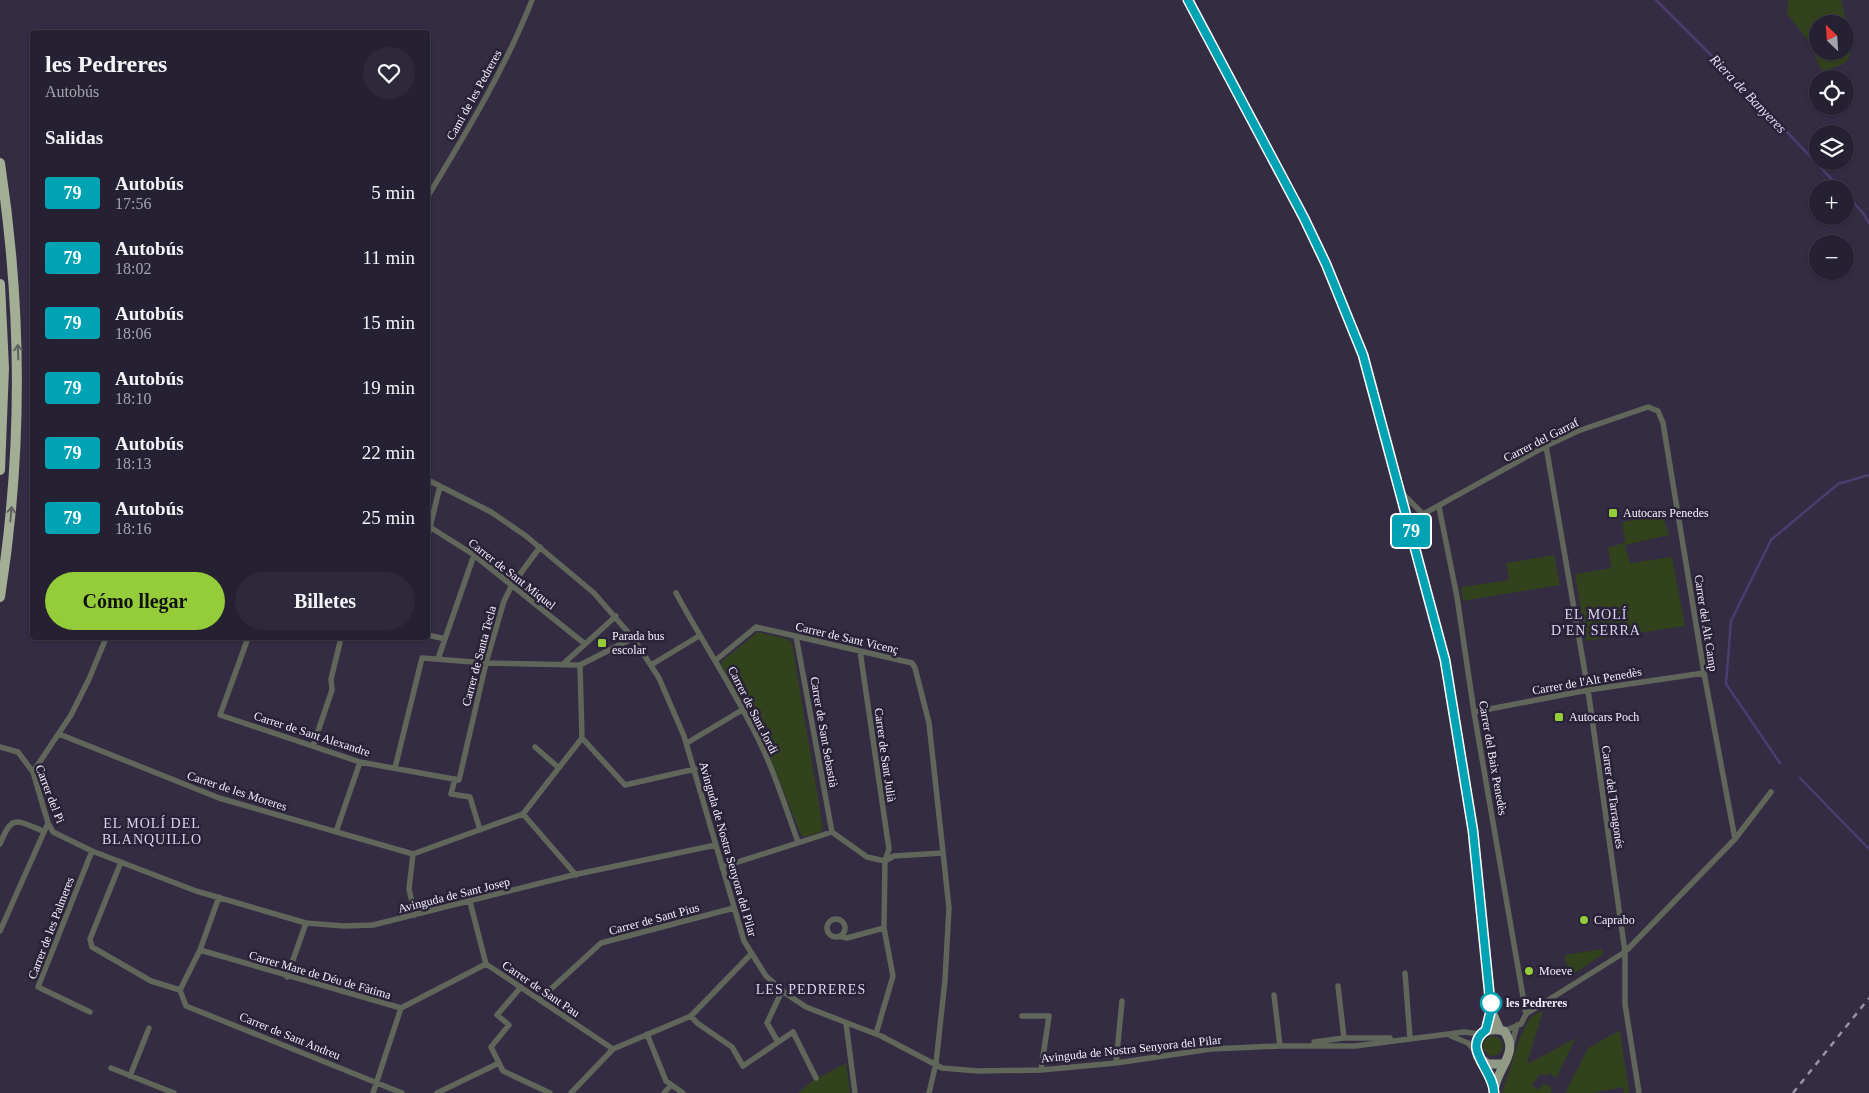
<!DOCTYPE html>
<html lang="es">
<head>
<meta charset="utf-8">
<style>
  :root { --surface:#262132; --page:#2e293a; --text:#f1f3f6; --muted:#a4a3ac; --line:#423e4d; --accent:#95cc3a }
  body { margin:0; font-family:"Times New Roman",serif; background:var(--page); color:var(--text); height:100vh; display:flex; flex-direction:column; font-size:19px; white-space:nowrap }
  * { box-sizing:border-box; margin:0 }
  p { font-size:16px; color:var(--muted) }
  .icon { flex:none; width:28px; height:28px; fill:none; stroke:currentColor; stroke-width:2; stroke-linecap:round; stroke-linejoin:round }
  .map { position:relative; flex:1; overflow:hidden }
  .side { position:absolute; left:30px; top:30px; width:400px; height:610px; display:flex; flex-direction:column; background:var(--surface); border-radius:5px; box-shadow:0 1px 4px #0004,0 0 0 1px var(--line) }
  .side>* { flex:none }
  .badge { padding:0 10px; border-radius:4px; font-size:18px; line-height:32px }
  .needle { width:32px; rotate:335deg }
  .buttons { position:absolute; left:1809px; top:15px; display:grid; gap:10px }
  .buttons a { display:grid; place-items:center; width:45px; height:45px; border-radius:50%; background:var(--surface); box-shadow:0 1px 4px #0004,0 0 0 1px var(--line); font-size:25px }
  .map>.badge { position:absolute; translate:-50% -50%; box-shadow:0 0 0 2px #fff }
  h2 { padding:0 15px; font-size:19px; line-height:45px }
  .round { display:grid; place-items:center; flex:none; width:52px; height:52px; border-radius:26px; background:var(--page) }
  .head { display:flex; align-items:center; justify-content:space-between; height:85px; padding:0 15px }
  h1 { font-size:24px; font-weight:700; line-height:38px }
  .button { display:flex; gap:10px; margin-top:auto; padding:10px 15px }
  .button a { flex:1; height:58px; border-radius:30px; background:var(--accent); color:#111; font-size:20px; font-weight:700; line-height:58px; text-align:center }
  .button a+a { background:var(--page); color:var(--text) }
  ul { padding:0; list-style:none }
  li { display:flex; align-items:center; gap:15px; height:65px; padding:0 15px }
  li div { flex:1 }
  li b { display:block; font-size:19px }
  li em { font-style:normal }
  li .badge { min-width:55px; font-weight:700; text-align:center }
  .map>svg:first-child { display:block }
  .green { fill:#32421c; fill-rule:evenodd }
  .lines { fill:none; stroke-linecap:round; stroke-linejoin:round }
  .stream { stroke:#4d3c6e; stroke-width:2.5 }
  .street { stroke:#61665b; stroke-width:5.5 }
  .primary { stroke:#909a84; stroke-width:9 }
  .highway { stroke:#a2af94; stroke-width:10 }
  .rail { stroke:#9893a4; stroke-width:2.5; stroke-dasharray:6 6; stroke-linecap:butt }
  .oneway { stroke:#5f6161 }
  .line-casing { stroke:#fff; stroke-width:11 }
  .line { stroke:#00a3b4; stroke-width:8 }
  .poi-dot { fill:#95cc3a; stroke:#292238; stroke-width:2 }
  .stop-dot { fill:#fff; stroke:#00a3b4; stroke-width:2.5 }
  .labels { text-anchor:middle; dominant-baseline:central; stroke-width:5; stroke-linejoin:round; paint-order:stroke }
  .street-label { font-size:12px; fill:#f5f2fe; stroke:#292238 }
  .poi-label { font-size:12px; fill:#f5f2fe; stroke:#292238; text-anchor:start }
  .stop-label { font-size:12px; font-weight:bold; fill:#f5f2fe; stroke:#292238; text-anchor:start }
  .water-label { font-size:14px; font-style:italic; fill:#e3dafa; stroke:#292238 }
  .neighbourhood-label { font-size:14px; letter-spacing:1px; fill:#dbd3f0; stroke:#292238 }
</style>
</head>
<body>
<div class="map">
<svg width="1869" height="1093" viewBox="0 0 1869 1093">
  <rect width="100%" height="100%" fill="#332c43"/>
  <path class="green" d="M1788 0H1841L1846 22 1852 30C1852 60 1852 63 1822 71L1807 39 1787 14ZM1818 24H1845V51H1818Z
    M1662 514 1669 535 1625 545 1630 563 1672 557 1685 626 1586 641 1575 574 1611 568 1608 548 1625 542 1622 522Z
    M1554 555 1560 585 1463 601 1461 587 1509 580 1506 563Z
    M758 632 787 639 792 643 823 828 821 832 804 837 801 835 764 742 721 665 722 661Z
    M1602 949 1603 954 1569 977 1565 955Z
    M1543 1010 1527 1064 1576 1038 1556 1078 1549 1073 1547 1076 1540 1074 1532 1085 1538 1090 1544 1083 1552 1088 1551 1093H1502L1520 1037 1530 1018Z
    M1620 1030 1629 1093H1624L1623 1087 1593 1093H1565L1588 1048Z
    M1483 1046a10 10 0 1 1 20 0a10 10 0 1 1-20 0Z
    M846 1063 850 1093H798L811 1082Z"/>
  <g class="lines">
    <path class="stream" d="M1656 0 1772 116 1841 189
      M1845 193 1863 213 1869 223
      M1780 763 1726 684 1731 621 1771 540 1838 484 1869 475
      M1800 778 1869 849"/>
    <path class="street" d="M428 196C466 133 505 69 532 0
      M1546 446 1588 690 1625 952V1004L1639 1093
      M428 480 491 512 526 536 594 593 633 638 659 678 684 736 744 941 766 976 785 993 806 1007 881 1036 942 1068 978 1071 1041 1070 1116 1063 1211 1049 1280 1046H1355L1464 1032 1481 1034
      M1402 493 1423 514
      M1439 507 1457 597 1474 712 1526 1014
      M1409 522 1546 446 1578 431 1648 407 1658 411 1663 423 1704 673 1735 839
      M430 527 474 555 585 644
      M428 535 440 486
      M1413 538 1426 514
      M676 593C704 645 738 695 763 749 777 779 787 812 798 842
      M428 635 445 639
      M796 636 832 832
      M248 638 220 715 360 762 459 780 486 663 504 601 512 585 540 547
      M860 651 889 849 885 861 884 928 893 976 876 1034
      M438 659 474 555
      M716 660 756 627 912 663 915 668 929 723 949 908 945 980 936 1063 929 1093
      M562 665 616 616
      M651 665 699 636
      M1474 712 1588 690 1704 673
      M59 734 219 798 413 854
      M582 738 625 785 695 769
      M687 743 742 710
      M313 746 332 690 331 679 341 638
      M0 747 18 752 33 772 48 823 53 832 92 851 196 891 306 923 344 926 373 925 573 875 716 845
      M535 747 559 768
      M395 768 422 658 486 663 580 665 633 638
      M33 772 71 715 89 679 106 638
      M455 779 451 794 470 797 480 830
      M523 814 576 875
      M336 832 360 762
      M0 844C12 814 16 820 43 831
      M413 854 523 814 582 738 580 665
      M413 854 409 889 415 915
      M121 862 90 939 92 947 151 981 180 990
      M722 867 832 832 867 857 885 861 894 856 943 853
      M470 902 486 964 613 1049
      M827 928a9 9 0 1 1 18 0a9 9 0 1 1-18 0Z
      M0 931 48 823
      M839 936 847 938 884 928
      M200 950 401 1008 486 964
      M1405 973 1410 1038
      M287 977 306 923
      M1338 986 1344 1038
      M521 987 497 1015 509 1025 491 1047 503 1071 550 1093
      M180 990 186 1006 402 1093
      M180 990 200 950 219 897
      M1274 995 1280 1046
      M540 999 601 943 734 908
      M90 1012 38 987 92 851
      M691 1016 697 1023 732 1047 743 1066 793 1032 816 1078
      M1022 1016H1049L1041 1070
      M846 1023 855 1093
      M1504 1031 1521 1024 1526 1014 1625 952 1735 839 1771 792
      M647 1034 666 1081 683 1093
      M1451 1036 1468 1043 1476 1052
      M778 1042 767 1023 782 991
      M1314 1042 1344 1038H1390
      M1511 1047 1517 1025
      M1116 1063 1122 1001
      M111 1068 174 1093
      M130 1076 149 1028
      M373 1093 401 1008
      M437 1093 499 1063
      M571 1093 613 1049 691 1016 751 954
      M664 1093 671 1085"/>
    <path class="primary" d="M1188 0 1304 218 1326 264 1363 355 1445 660 1473 831 1491 1010 1500 1030
      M1482 1061 1494 1086
      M1494 1093C1495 1068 1521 1054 1504 1031 1486 1026 1469 1037 1478 1057L1488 1064H1503"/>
    <path class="highway" d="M0 163C22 307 23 452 0 597
      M0 284 4 368 0 470"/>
    <path class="rail" d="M1793 1093 1869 998"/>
  </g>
  <defs><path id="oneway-shaft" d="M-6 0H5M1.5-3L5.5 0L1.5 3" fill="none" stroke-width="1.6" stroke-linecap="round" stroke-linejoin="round" transform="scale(1.25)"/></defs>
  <g class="oneway">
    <use href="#oneway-shaft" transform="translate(18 352) rotate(-92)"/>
    <use href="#oneway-shaft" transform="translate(11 514) rotate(-85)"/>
  </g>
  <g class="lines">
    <defs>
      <path id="line" d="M1188 0 1304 218 1326 264 1363 355 1445 660 1473 831 1491 1010 1486 1030C1460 1048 1495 1071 1494 1093"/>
    </defs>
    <use href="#line" class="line-casing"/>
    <use href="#line" class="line"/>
  </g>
  <g class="poi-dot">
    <rect x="1608" y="508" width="10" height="10" rx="2.5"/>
    <rect x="597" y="638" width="10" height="10" rx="2.5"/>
    <rect x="1554" y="712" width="10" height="10" rx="2.5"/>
    <circle cx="1584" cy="920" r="5"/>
    <circle cx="1529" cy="971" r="5"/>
  </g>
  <circle class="stop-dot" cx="1491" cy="1003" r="10"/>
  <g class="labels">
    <g class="street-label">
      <text transform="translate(474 95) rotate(-61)">Camí de les Pedreres</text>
      <text transform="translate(1541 440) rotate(-27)">Carrer del Garraf</text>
      <text transform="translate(512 574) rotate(38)">Carrer de Sant Miquel</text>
      <text transform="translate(1706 623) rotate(81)">Carrer del Alt Camp</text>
      <text transform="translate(847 638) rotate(13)">Carrer de Sant Vicenç</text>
      <text transform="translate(479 656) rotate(-75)">Carrer de Santa Tecla</text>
      <text transform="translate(1587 681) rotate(-10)">Carrer de l'Alt Penedès</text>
      <text transform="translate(753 710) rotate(63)">Carrer de Sant Jordi</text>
      <text transform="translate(824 732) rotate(80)">Carrer de Sant Sebastià</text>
      <text transform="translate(312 734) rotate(18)">Carrer de Sant Alexandre</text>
      <text transform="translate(885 755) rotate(82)">Carrer de Sant Julià</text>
      <text transform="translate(1493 758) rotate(80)">Carrer del Baix Penedès</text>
      <text transform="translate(237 791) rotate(18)">Carrer de les Moreres</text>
      <text transform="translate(50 794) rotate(69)">Carrer del Pi</text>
      <text transform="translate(1613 797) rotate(82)">Carrer del Tarragonés</text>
      <text transform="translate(728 849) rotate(74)">Avinguda de Nostra Senyora del Pilar</text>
      <text transform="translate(454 895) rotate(-14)">Avinguda de Sant Josep</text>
      <text transform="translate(654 919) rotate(-15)">Carrer de Sant Pius</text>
      <text transform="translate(51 928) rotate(-69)">Carrer de les Palmeres</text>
      <text transform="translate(320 975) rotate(16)">Carrer Mare de Déu de Fàtima</text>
      <text transform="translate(541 989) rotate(34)">Carrer de Sant Pau</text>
      <text transform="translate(290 1036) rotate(22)">Carrer de Sant Andreu</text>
      <text transform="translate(1131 1049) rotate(-6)">Avinguda de Nostra Senyora del Pilar</text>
    </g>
    <g class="poi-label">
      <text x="1623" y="513">Autocars Penedes</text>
      <text x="612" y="636">Parada bus<tspan x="612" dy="14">escolar</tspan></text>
      <text x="1569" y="717">Autocars Poch</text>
      <text x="1594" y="920">Caprabo</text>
      <text x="1539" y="971">Moeve</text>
    </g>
    <g class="stop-label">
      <text x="1506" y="1003">les Pedreres</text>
    </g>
    <g class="water-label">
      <text transform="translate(1748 94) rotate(46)">Riera de Banyeres</text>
    </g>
    <g class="neighbourhood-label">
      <text x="1596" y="614">EL MOLÍ<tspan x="1596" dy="16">D'EN SERRA</tspan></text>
      <text x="152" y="823">EL MOLÍ DEL<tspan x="152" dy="16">BLANQUILLO</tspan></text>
      <text x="811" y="989">LES PEDRERES</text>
    </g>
  </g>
</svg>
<div class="buttons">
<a><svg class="needle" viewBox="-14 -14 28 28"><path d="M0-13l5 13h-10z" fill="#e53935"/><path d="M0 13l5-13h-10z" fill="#a4a3ac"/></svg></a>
<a><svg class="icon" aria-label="locate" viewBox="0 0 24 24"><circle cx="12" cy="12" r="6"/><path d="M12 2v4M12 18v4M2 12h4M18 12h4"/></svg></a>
<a><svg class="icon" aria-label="layers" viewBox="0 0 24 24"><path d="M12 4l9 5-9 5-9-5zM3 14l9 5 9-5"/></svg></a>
<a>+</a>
<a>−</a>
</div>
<b class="badge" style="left:1411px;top:531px;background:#00a3b4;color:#fff">79</b>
<section class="side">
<div class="head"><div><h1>les Pedreres</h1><p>Autobús</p></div><a class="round"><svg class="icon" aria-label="heart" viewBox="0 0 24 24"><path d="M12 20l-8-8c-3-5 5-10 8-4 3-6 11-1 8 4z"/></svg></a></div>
<h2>Salidas</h2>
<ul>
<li><span class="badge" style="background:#00a3b4;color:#fff">79</span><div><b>Autobús</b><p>17:56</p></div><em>5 min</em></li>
<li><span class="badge" style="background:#00a3b4;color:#fff">79</span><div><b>Autobús</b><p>18:02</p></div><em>11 min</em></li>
<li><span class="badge" style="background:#00a3b4;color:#fff">79</span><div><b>Autobús</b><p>18:06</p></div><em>15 min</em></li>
<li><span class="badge" style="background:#00a3b4;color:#fff">79</span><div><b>Autobús</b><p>18:10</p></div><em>19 min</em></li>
<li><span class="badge" style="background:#00a3b4;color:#fff">79</span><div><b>Autobús</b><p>18:13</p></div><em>22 min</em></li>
<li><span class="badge" style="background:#00a3b4;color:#fff">79</span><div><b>Autobús</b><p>18:16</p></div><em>25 min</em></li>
</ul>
<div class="button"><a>Cómo llegar</a><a>Billetes</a></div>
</section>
</div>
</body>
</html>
